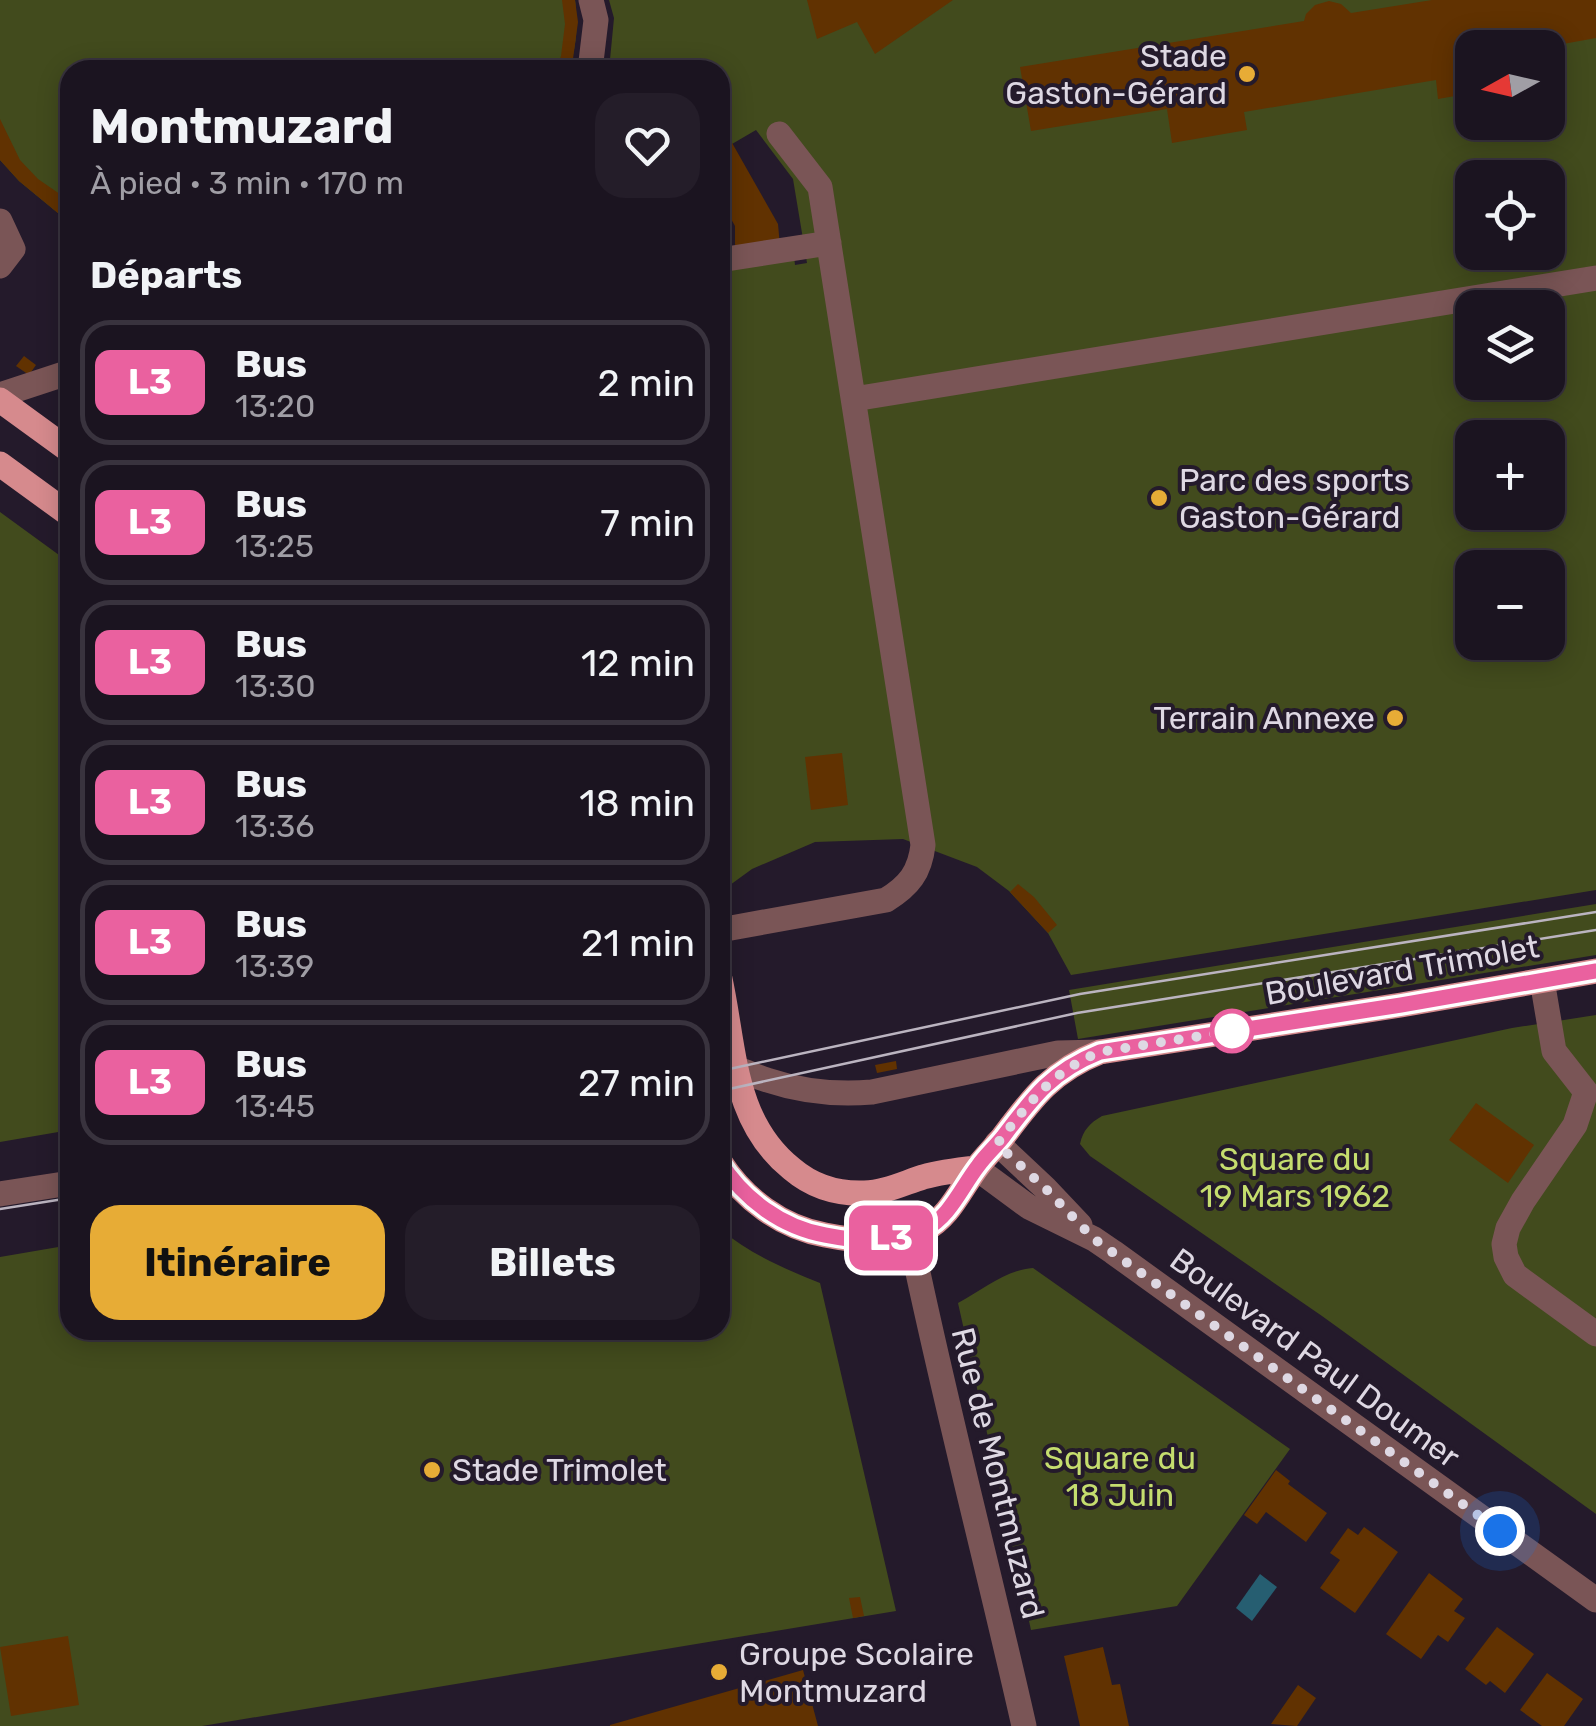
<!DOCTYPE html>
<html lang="fr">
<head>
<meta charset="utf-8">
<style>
  :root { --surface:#1b1420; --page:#241d29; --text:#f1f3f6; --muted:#a09ea5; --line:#39333e; --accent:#e7ac36 }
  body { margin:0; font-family:Rubik,sans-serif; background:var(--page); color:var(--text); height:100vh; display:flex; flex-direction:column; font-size:38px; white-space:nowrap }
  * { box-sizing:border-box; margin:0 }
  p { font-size:32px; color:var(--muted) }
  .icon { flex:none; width:55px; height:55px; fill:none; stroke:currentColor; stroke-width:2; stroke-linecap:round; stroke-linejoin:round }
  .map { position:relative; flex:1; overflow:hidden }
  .side { position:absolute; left:60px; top:60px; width:670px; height:1280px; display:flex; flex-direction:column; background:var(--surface); border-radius:30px; box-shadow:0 5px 25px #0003,0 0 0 2px var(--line) }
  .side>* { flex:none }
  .badge { padding:0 20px; border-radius:15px; font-size:35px; line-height:65px }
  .needle { width:65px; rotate:262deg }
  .fabs { position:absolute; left:1455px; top:30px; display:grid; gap:20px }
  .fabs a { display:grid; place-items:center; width:110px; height:110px; border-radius:20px; background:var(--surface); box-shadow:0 5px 25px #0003,0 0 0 2px var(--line); font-size:50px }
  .you { position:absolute; width:50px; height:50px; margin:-25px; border:8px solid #fff; border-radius:50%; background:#1a73e8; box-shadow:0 0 0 15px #1a73e833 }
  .map>.badge { position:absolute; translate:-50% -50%; box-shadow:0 0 0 5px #fff }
  h2 { padding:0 30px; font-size:38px; line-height:90px }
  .round { display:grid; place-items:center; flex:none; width:105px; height:105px; border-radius:30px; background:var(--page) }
  .summary { display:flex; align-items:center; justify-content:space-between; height:170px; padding:0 30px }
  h1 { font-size:48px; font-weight:700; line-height:75px }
  .cta { display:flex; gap:20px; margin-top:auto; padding:20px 30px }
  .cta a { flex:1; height:115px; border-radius:30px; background:var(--accent); color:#111; font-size:40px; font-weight:700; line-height:115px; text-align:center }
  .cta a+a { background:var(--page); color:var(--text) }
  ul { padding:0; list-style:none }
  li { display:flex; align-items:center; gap:30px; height:125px; margin:0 20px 15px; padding:0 10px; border:5px solid var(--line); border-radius:30px }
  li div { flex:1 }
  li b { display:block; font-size:38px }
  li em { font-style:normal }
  li .badge { min-width:110px; font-weight:700; text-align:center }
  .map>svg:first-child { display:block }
  .green { fill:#424b1d; fill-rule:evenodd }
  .water { fill:#265e71 }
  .building { fill:#613201 }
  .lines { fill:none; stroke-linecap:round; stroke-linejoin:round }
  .minor { stroke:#7a5556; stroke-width:25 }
  .major { stroke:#d68a8d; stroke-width:25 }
  .tram { stroke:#bbb4c0; stroke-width:2.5 }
  .line-casing { stroke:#fff; stroke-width:22 }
  .line { stroke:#ea619f; stroke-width:15 }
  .walk { stroke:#ded8e3; stroke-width:10; stroke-dasharray:0 18 }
  .poi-dot { fill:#e7ac36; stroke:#241a2b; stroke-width:4 }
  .stop-dot { fill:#fff; stroke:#ea619f; stroke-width:5 }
  .labels { text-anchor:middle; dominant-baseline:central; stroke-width:8; stroke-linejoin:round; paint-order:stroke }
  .poi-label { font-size:32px; fill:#ded8e3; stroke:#241a2b; text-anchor:start }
  .street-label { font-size:32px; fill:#ded8e3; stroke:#241a2b }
  .park-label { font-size:32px; fill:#c5dd6e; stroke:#241a2b }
</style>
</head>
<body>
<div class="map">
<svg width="1596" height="1726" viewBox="0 0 1596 1726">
  <rect width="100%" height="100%" fill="#241a2b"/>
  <path class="green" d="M0 0H575C578 24 577 48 568 70H70V223L19 181 0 160Z
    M609 0H1596V890L1071 975 1048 933 1009 891 977 867 903 839 815 842 752 869 730 885 720 878V269L794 256 795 265 807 263 793 179 756 130 720 151V70H609L614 18ZM1472 48H1548V122H1472ZM1472 178H1548V252H1472ZM1472 308H1548V382H1472ZM1472 438H1548V512H1472ZM1472 568H1548V642H1472Z
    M0 512 70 563V1130L0 1142Z
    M1596 904V955L1078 1039 1069 990Z
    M1596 1015V1514L1322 1316 1090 1156 1080 1144C1083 1130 1090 1123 1102 1116L1512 1028Z
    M720 1229C750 1254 785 1269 820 1283L896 1611 202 1726H0V1257L70 1245V1330H720Z
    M1033 1268 1290 1449 1177 1606 1031 1630 958 1303C983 1290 1005 1270 1033 1268Z"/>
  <path class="water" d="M1260 1574 1277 1587 1252 1621 1236 1608Z"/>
  <path class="building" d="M562 0H575L578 22 573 59 568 70H556L561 56 565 24Z
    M807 0H953L875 54 857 22 817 39Z
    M1432 0H1596V38L1541 48H1472V93L1438 99 1436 80 1244 112 1247 130 1172 143 1167 109 1031 131 1020 67 1304 21 1306 14 1315 5 1329 1 1341 4 1351 13Z
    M0 119 20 160 38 179 70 201V223L19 181 0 160Z
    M727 134 778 224 780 246 735 248V226L720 199V138Z
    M24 356 36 365 29 375 16 366Z
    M842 753 848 805 811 810 805 757Z
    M1018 884 1034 897 1057 925 1048 933 1010 892Z
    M896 1061 897 1069 877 1073 875 1065Z
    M1476 1103 1534 1145 1508 1183 1449 1140Z
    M1276 1470 1290 1481 1288 1484 1327 1513 1306 1542 1266 1512 1257 1524 1244 1515Z
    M1364 1527 1398 1552 1355 1613 1320 1588 1340 1560 1330 1553 1348 1528 1358 1535Z
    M1429 1573 1463 1599 1454 1611 1465 1618 1448 1642 1438 1635 1421 1659 1386 1634Z
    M860 1597 864 1616 853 1618 849 1598Z
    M1497 1627 1534 1654 1505 1693 1490 1681 1486 1685 1465 1669Z
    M68 1636 79 1705 11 1716 0 1647Z
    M1103 1647 1112 1685 1120 1684 1129 1726H1080L1064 1656Z
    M803 1670 818 1726H610V1725Z
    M1547 1673 1583 1699 1564 1726H1542L1520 1710Z
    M1298 1685 1316 1698 1297 1726 1271 1724Z"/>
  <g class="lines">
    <path class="minor" d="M590 70 596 20 591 0
      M0 221 13 249 0 266
      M720 260 829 243
      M0 395 70 372
      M854 399 1596 278
      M720 930 886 900C909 886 920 872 923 845L820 187 779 134
      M1542 980 1554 1051 1586 1092 1575 1125 1523 1201 1508 1228 1504 1244 1506 1257 1515 1275 1596 1334
      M720 1071C743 1066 746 1074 767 1080 800 1091 837 1095 872 1092L1058 1053 1100 1052
      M997 1143 1045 1188 1080 1225
      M976 1168 1029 1207 1094 1239 1113 1252 1596 1600
      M0 1194 70 1183
      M910 1235C944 1400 987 1562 1024 1726"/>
    <path class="major" d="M0 400 70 451
      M0 464 70 515
      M720 979C735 1048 732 1121 792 1169 812 1186 837 1194 864 1193 884 1193 904 1183 923 1177 941 1172 958 1170 976 1168
      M720 1162C744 1199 781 1227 825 1235 855 1241 895 1245 924 1230 950 1217 961 1188 978 1166 986 1156 995 1147 1003 1137 1033 1097 1052 1071 1100 1052L1401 1005 1596 971"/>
    <path class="tram" d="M720 1071 1080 994 1596 912
      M720 1091 1077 1013 1596 930
      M0 1209 70 1198"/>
  </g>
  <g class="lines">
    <defs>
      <path id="line" d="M720 1162C744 1199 781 1227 825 1235 855 1241 895 1245 924 1230 950 1217 961 1188 978 1166 985 1156 995 1147 1003 1137 1033 1097 1052 1071 1100 1052L1401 1005 1596 971"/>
    </defs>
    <use href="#line" class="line-casing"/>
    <use href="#line" class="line"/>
    <path class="walk" d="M1232 1031 1100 1052C1051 1072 1029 1103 997 1144L1045 1188 1094 1239 1500 1531"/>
  </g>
  <g class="poi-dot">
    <circle cx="1247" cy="74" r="10"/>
    <circle cx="1159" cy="498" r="10"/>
    <circle cx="1395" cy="718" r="10"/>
    <circle cx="432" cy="1470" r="10"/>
    <circle cx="719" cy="1672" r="10"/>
  </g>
  <circle class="stop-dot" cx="1232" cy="1031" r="20"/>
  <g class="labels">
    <g class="poi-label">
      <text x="1227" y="56" text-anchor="end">Stade<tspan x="1227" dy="37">Gaston-Gérard</tspan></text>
      <text x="1179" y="480">Parc des sports<tspan x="1179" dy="37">Gaston-Gérard</tspan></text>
      <text x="1375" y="718" text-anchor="end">Terrain Annexe</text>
      <text x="452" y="1470">Stade Trimolet</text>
      <text x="739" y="1654">Groupe Scolaire<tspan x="739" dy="37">Montmuzard</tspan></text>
    </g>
    <g class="street-label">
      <text transform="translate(1402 970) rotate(-10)">Boulevard Trimolet</text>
      <text transform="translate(1315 1358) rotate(36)">Boulevard Paul Doumer</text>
      <text transform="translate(998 1473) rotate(76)">Rue de Montmuzard</text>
    </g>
    <g class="park-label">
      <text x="1295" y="1159">Square du<tspan x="1295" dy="37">19 Mars 1962</tspan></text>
      <text x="1120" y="1458">Square du<tspan x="1120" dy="37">18 Juin</tspan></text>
    </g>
  </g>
</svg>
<div class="fabs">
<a><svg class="needle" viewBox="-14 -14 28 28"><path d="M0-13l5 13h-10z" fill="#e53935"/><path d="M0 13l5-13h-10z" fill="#a09ea5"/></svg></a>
<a><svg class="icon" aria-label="locate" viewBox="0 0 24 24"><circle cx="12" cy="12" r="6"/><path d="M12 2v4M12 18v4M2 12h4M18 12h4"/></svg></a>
<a><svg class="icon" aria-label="layers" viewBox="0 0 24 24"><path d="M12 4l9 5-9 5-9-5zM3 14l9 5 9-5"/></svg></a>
<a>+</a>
<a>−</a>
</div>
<div class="you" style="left:1500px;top:1531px"></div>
<b class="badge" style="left:891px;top:1238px;background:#ea619f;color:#fff">L3</b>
<section class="side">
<div class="summary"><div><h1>Montmuzard</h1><p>À pied · 3 min · 170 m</p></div><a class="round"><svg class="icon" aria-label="heart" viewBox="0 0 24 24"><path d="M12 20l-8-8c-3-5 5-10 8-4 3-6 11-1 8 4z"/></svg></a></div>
<h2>Départs</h2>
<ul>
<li><span class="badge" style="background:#ea619f;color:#fff">L3</span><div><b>Bus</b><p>13:20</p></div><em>2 min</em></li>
<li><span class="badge" style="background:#ea619f;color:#fff">L3</span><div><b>Bus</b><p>13:25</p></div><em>7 min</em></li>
<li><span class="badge" style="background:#ea619f;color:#fff">L3</span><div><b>Bus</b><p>13:30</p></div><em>12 min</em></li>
<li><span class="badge" style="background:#ea619f;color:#fff">L3</span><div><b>Bus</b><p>13:36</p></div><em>18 min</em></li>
<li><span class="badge" style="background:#ea619f;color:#fff">L3</span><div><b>Bus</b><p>13:39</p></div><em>21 min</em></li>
<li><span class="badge" style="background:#ea619f;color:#fff">L3</span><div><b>Bus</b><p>13:45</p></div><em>27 min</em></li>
</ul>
<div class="cta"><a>Itinéraire</a><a>Billets</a></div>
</section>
</div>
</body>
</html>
